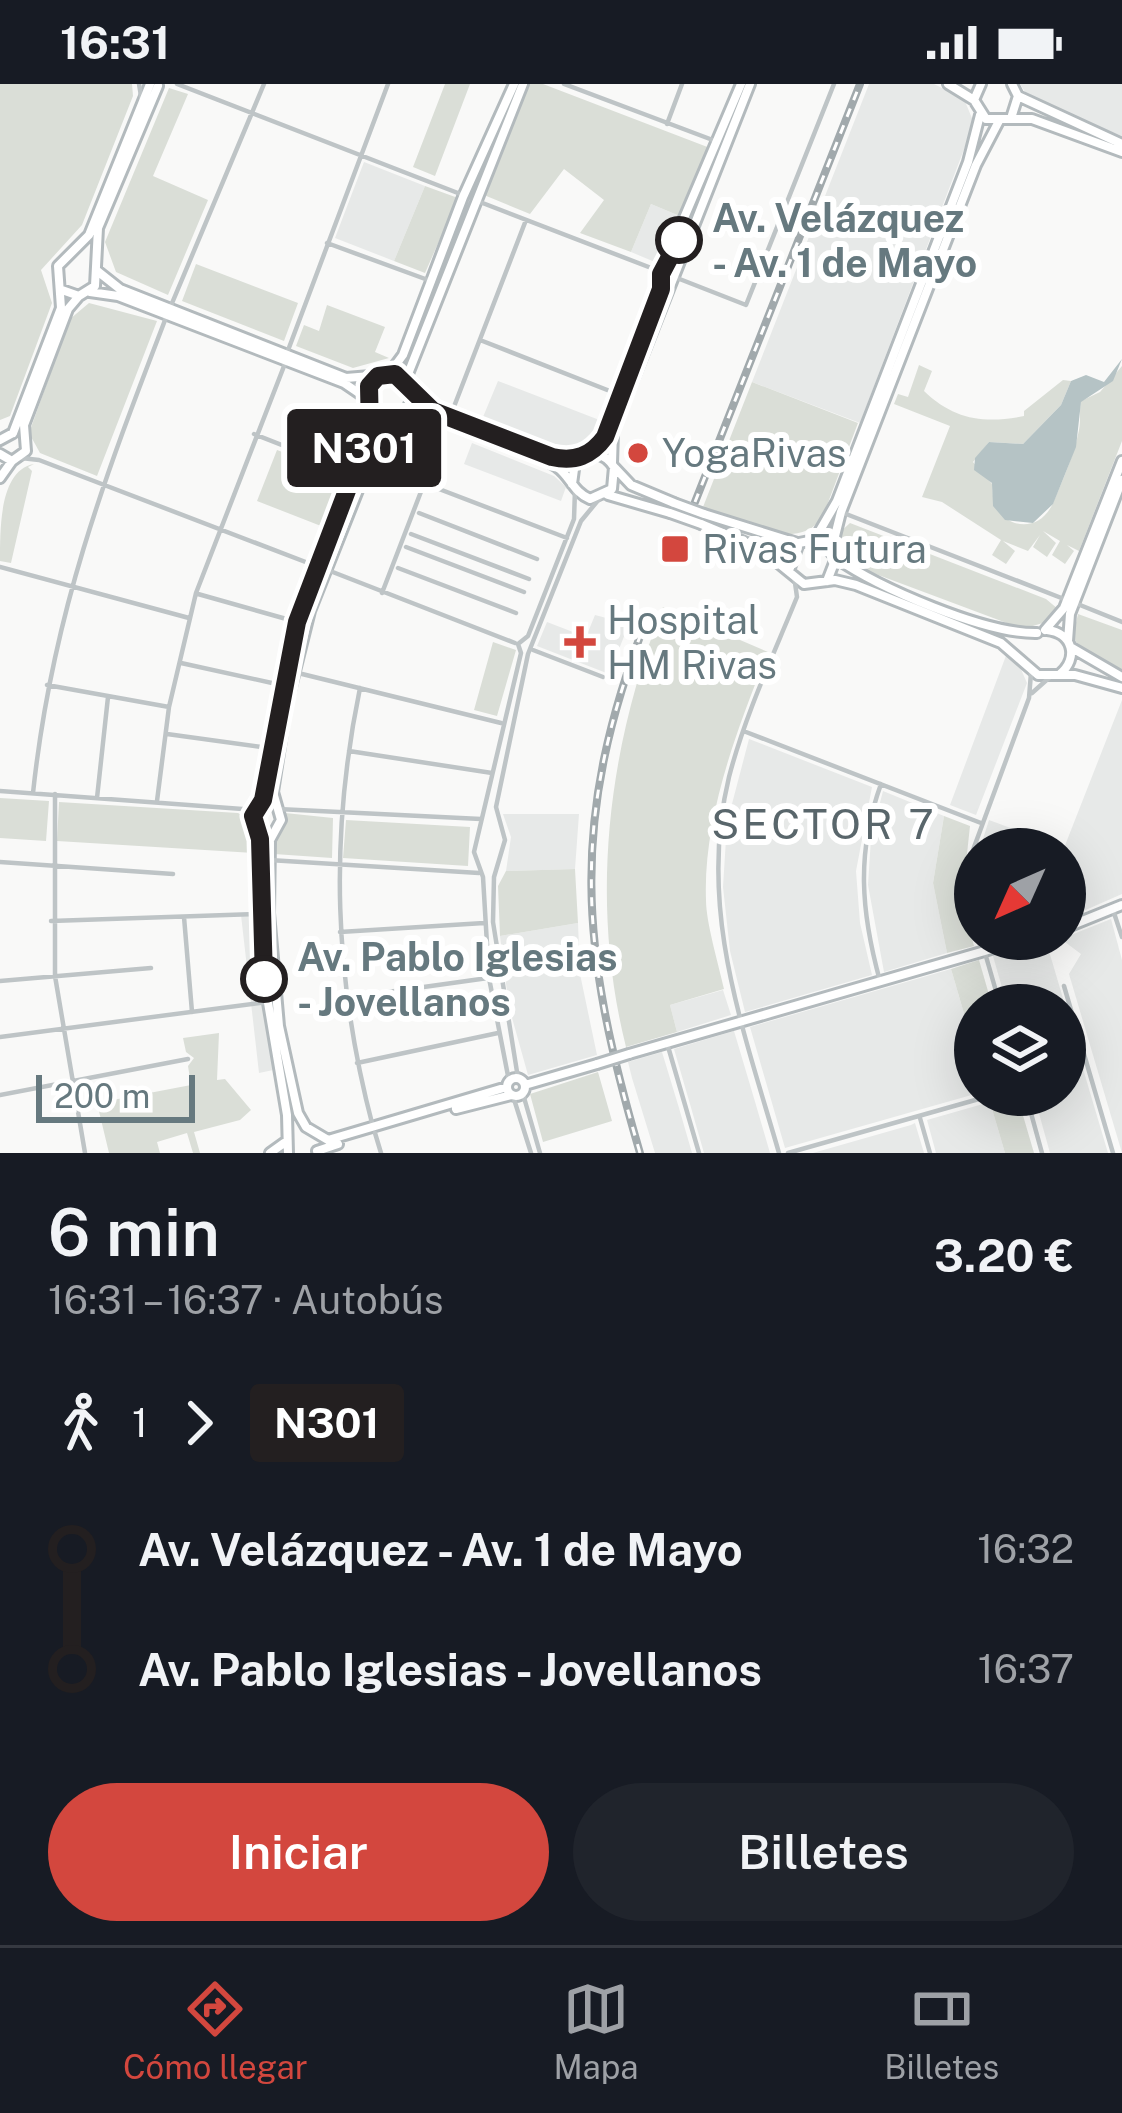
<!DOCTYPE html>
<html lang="es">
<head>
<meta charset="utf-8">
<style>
  :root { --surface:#171b24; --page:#20242c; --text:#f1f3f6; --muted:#9ea1a6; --line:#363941; --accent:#d3473e }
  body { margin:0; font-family:"Public Sans",sans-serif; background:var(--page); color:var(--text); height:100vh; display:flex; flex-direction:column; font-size:45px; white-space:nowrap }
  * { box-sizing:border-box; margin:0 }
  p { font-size:39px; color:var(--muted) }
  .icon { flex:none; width:66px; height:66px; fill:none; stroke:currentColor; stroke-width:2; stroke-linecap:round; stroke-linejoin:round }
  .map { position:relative; height:1069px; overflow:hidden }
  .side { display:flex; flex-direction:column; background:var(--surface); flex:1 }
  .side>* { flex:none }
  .badge { padding:0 24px; border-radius:9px; font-size:42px; line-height:78px }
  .needle { width:78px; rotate:225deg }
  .buttons { position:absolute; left:954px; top:744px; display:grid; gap:24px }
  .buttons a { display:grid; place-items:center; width:132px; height:132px; border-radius:50%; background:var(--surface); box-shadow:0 12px 48px #0002; font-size:60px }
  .scale { position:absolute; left:36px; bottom:30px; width:159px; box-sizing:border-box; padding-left:12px; border:6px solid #66797f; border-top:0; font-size:33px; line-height:42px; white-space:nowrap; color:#66797f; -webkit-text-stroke:9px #fff; paint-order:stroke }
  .map>.badge { position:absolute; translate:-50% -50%; box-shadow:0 0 0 6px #fff }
  .legs { display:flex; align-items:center; gap:18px; height:132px; padding:0 48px; font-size:39px }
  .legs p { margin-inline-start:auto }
  .overview { display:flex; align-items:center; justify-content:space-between; height:204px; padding:0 48px }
  h1 { font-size:66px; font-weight:600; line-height:90px }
  .action { display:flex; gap:24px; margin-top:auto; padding:24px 48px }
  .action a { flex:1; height:138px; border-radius:72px; background:var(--accent); color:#fff; font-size:48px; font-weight:600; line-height:138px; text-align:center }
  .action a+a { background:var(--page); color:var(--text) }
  ul { padding:0 48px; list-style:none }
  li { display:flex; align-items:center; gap:42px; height:120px; font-size:45px }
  li i { display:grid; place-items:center; width:18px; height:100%; margin:0 15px; background:currentColor }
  li i::after { content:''; width:30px; height:30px; margin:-15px; border:9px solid; border-radius:50%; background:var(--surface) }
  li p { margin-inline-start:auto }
  li:first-child i { background:linear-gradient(#0000 50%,currentColor 0) }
  li:last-child i { background:linear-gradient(currentColor 50%,#0000 0) }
  .status { display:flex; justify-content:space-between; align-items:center; height:84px; padding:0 60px; background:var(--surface); direction:ltr }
  .status svg { height:33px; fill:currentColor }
  .tab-bar { display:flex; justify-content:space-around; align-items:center; height:168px; border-top:3px solid var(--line); background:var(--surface); font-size:33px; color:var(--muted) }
  .tab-bar a { display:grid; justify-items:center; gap:6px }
  .tab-bar .current { color:var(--accent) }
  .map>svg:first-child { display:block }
  .built { fill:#e7e9e8 }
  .green { fill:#daded7 }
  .water { fill:#b5c3c5 }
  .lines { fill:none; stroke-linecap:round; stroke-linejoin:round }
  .secondary-casing { stroke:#b3babd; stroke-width:14 }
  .street { stroke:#bec4c6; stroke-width:4.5 }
  .secondary { stroke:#fff; stroke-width:8 }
  .rail-casing { stroke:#a1a9ac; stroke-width:8 }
  .rail { stroke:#fff; stroke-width:3; stroke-dasharray:9; stroke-linecap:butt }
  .secondary-bridge-casing { stroke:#b3babd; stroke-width:14; stroke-linecap:butt }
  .secondary-bridge { stroke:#fff; stroke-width:8 }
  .line-1-casing { stroke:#fff; stroke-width:27 }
  .line-1 { stroke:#231f20; stroke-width:18 }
  .stop-1-dot { fill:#fff; stroke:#231f20; stroke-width:6 }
  .poi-dot { fill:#d3473e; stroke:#fff; stroke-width:4.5 }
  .labels { text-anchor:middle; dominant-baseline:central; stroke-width:12; stroke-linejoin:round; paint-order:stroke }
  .stop-label { font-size:39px; font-weight:bold; fill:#66797f; stroke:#fff; text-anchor:start }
  .poi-label { font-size:39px; fill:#66797f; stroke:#fff; text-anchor:start }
  .neighbourhood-label { font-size:42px; letter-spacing:3px; fill:#59666b; stroke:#fff }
</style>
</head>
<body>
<div class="status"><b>16:31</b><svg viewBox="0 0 49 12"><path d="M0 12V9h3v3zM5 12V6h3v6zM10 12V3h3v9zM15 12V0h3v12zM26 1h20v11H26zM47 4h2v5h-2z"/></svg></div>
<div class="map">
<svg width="1122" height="1069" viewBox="0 0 1122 1069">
  <rect width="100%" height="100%" fill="#f9f9f8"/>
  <path class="built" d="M869 0H934L964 15 974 39 860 339 752 298Z
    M1020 0H1122V52L1031 17Z
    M364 78 425 102 394 177 335 154Z
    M651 120 682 133 662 181 631 168Z
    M498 297 602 337 596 351 586 361 566 365 483 333Z
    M472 359 554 392 566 403 561 417 464 380Z
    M595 531 629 540 609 590 537 562 547 538 586 553Z
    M1007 569 1017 576 1027 599 976 731 950 721Z
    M1122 616V810L1065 835V765H980L982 758 989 736 1064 764Z
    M749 655 872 703 856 787 860 839 872 891 745 928 730 867 723 803 727 739Z
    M883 707 944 732 933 799 947 869 884 888 868 801 871 754Z
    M503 730H579L575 785 506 787 511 753Z
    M259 830 278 985 259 989 241 831Z
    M1111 835 1122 876V1069L1069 890 1081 870 1061 855Z
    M578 839 580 890 597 971 528 991 509 923 500 852Z
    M1046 857 1065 921H1007L993 872Z
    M951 885 975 967V1010L785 1064 750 943Z
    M723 906 731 931 677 948 670 921Z
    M1065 922 1078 968 1108 1069H1050L1035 1015 1065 1011Z
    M734 947 756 1021 770 1069H704L692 1027 674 965Z
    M662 968 679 1024 692 1069H655L632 994 628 978Z
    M990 1018 1005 1069H936L927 1036Z
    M915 1039 924 1069H813L911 1041Z"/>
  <path class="green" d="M0 0H132L133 12 82 141 41 186 52 219 10 332 0 336Z
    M445 0H470L435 92 413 83Z
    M529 0H543L710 64 682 133 651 120 631 168 580 149 604 116 564 85 530 130 484 111Z
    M169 4 188 10 153 92 208 116 168 211 116 188 105 158Z
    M425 102 458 114 425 189 394 177Z
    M196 180 298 219 284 257 182 217Z
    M89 219 157 237 97 392 40 369 29 349 70 235Z
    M327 221 385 243 375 268 389 274 353 284 296 262 304 241 319 247Z
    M919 281 932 287 924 307C954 336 985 340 1024 332V327L1063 296 1071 297 1061 321 1023 360 989 358 973 378 993 401C988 440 1036 457 1053 419 1062 398 1075 368 1079 346 1081 336 1079 327 1081 317L1100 308 1122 282V357L1079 467 1067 461 1074 467 1065 480 1052 471 1060 457 1043 447 1056 459 1047 473 1033 463 1040 451 1028 467 1003 457 1015 467 1006 480 992 471 1001 456 942 418 922 413 950 342 894 320 898 310 908 313Z
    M752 298 858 339 823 432C799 471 734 438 703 423Z
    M277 366 344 391 321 442 257 417Z
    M34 380 28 383 32 387 11 479 0 477C0 442 0 386 34 380Z
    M850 439 1046 515 1058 525 1046 538 1023 545 865 486 840 466 839 449Z
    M663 523 768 568C736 647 703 735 706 816 706 838 718 878 724 905L670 921 677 948 626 963C590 820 606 667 663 523Z
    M1078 530 1122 546V588L1080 565 1073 552Z
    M493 558 516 566 497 632 474 626Z
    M0 714 49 717 46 757 0 754Z
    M59 718 238 729 247 734 256 757 254 769 57 757Z
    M285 729 333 734 332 774 274 770V753Z
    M944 732 970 742 962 816 974 862 947 869 933 799Z
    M346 736 470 743 468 782 343 774Z
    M575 785 578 839 500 852 498 802 506 787Z
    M979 876 992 921H975V967L951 885Z
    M219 949 217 996 225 995 251 1026 240 1036 194 1048 200 1069H193L187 1049 157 1058 160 1069H109L97 1019 191 1001 188 982 194 974 186 968 183 954Z
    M598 988 612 1037 543 1058 530 1010Z
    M1017 1011 1034 1069H1005L990 1018Z"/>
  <path class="water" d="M1122 275 1113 297 1081 318 1076 363 1053 420 1033 439 1005 436 993 422 992 399 974 386 975 374 989 358 1023 360 1061 321 1071 297 1086 291 1104 298Z"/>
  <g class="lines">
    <defs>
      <path id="secondary" d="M948 0 974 16
        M981 0 974 16 986 35H1032L1122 68
        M1012 0 1018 12 1012 31
        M1018 12 1122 60
        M96 186 120 205 346 294 395 290 433 327 552 373H581
        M62 206 79 212 95 202 98 144 158 2
        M90 208 118 212 344 299 366 314
        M660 208 661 188 741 0
        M389 290 403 271 463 113 514 0
        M406 295 523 0
        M373 297 367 322 383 336 405 332 413 310
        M405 332C436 329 530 365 557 383 571 393 573 408 590 415L612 405 614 383C604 368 589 366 575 378L572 400
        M391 337 380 351 310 527 286 623 273 708 281 736 270 756 269 829 279 942 298 1029 306 1043 328 1056 507 1003
        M13 349 61 224 58 182 89 151 150 0
        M0 356 13 349
        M0 370 12 377 26 367 24 341 68 225 79 212
        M588 370 605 353 639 262
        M612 379 613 347 750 0
        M615 384 631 401 674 419
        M0 394 12 377
        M608 411 670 429
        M704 430 797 459
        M701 440 761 465 804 500 835 496 856 501 1001 559 1038 591H1075L1122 604
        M815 455 837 417 968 78 980 31
        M832 464 841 428 976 81 999 37
        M836 474C879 504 985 550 1037 549
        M790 484 799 459 819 455 836 474 827 497
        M1045 546 1064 524 1122 377
        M1047 546C1073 549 1079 574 1060 590
        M1068 557 1070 530 1122 396
        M1072 564 1122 593
        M1065 844 1122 821
        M629 970 1026 855
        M507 1003a9 9 0 1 1 18 0a9 9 0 1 1-18 0Z
        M525 1001 597 980
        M456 1025 511 1011
        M317 1067 338 1060
        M270 1069 284 1059
        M288 1069 287 1031 264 895 260 755 253 732 263 716 297 538 371 346V328"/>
    </defs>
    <use href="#secondary" class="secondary-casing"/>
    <path class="street" d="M139 0 142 18
      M177 0 463 111
      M564 0 718 58
      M667 40 682 0
      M480 118 659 187
      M327 159 428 196
      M677 194 746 221 834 0
      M170 224 264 0
      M480 256 620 311
      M287 269 388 0
      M450 333 526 136
      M254 350 353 389
      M21 374 39 376 316 482
      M426 400 567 454
      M841 428 1064 515
      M419 429 537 475
      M411 450 529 495
      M406 463 524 508
      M0 483 189 534
      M398 484 516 529
      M325 485 515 559
      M382 509 447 340
      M198 510 297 538
      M1075 519 1122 538
      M533 566 603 593
      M181 579 281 601
      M294 588 501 639
      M47 601 169 623
      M360 604C329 754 334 895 373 1043
      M1032 609 1050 593
      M746 648 981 739
      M167 650 269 664
      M349 667 492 689
      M0 707 256 726
      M33 709C52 531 104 395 167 231
      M55 710V892L85 1069
      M97 714 108 613
      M157 717 169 623 196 509 286 277
      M278 725 481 735
      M269 776 479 789
      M0 778 173 790
      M1113 826 1122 853
      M184 833 192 928
      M51 837 259 830
      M975 837 973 766 1029 614 1031 589
      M340 848 484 839
      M981 855 1000 921
      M0 897 151 884
      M880 897C861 828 856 769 881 700
      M1064 902 1113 1069
      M345 914 488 894
      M0 953 267 918
      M667 959 699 1069
      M357 979 498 949
      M518 994 493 838 494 793 505 756 496 723 528 570 581 437 600 414
      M509 997 489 894 483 793 474 768 521 569 518 560 528 552 574 435 575 406
      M523 1010 540 1069
      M0 1011 188 975
      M1026 1011 1042 1069
      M513 1012 531 1069
      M920 1034 930 1069
      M375 1049 381 1069
      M779 1069C743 944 697 824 729 693 745 631 773 572 797 513L794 492
      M788 1069 993 1011"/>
    <use href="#secondary" class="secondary"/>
    <defs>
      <path id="rail" d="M695 418 860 0
        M640 1069C580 864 568 737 647 534"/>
    </defs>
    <use href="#rail" class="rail-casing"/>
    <use href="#rail" class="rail"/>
    <defs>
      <path id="secondary-bridge" d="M674 419 704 430
        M670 429 701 440
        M597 980 629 970"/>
    </defs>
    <use href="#secondary-bridge" class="secondary-bridge-casing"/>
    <use href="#secondary-bridge" class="secondary-bridge"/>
  </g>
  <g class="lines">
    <defs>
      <path id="line-1" d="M264 895 260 755 253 732 263 716 297 538 370 346 369 302 378 292 395 290 433 327 552 373C575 378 591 372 605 353L661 205V190L679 156"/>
    </defs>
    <use href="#line-1" class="line-1-casing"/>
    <use href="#line-1" class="line-1"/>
  </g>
  <g class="stop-1-dot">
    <circle cx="679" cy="156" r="21"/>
    <circle cx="264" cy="895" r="21"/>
  </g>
  <g class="poi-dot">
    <circle cx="638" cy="369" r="12"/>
    <rect x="660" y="450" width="30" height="30" rx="6"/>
    <path d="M574 540h12v12h12v12h-12v12h-12v-12h-12v-12h12z"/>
  </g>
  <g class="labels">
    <g class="stop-label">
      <text x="712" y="134">Av. Velázquez<tspan x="712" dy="45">- Av. 1 de Mayo</tspan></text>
      <text x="297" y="873">Av. Pablo Iglesias<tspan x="297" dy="45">- Jovellanos</tspan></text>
    </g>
    <g class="poi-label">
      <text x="662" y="369">YogaRivas</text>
      <text x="702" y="465">Rivas Futura</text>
      <text x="607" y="536">Hospital<tspan x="607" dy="45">HM Rivas</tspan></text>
    </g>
    <g class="neighbourhood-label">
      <text x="824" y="739">SECTOR 7</text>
    </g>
  </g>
</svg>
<div class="buttons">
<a><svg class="needle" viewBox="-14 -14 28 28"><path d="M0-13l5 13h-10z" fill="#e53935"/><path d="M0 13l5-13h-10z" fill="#9ea1a6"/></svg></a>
<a><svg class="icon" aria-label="layers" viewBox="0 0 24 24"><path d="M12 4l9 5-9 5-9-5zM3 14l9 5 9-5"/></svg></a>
</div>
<div class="scale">200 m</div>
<b class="badge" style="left:364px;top:364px;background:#231f20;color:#fff">N301</b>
</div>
<section class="side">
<div class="overview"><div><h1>6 min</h1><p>16:31 – 16:37 · Autobús</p></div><b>3.20 €</b></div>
<div class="legs"><svg class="icon" aria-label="walk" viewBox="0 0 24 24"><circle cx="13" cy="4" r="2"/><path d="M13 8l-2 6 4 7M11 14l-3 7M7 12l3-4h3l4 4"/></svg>1<svg class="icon" aria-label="forward" viewBox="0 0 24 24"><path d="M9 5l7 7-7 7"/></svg><b class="badge" style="background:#231f20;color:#fff">N301</b></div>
<ul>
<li><i style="color:#231f20"></i><b>Av. Velázquez - Av. 1 de Mayo</b><p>16:32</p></li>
<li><i style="color:#231f20"></i><b>Av. Pablo Iglesias - Jovellanos</b><p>16:37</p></li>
</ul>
<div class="action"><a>Iniciar</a><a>Billetes</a></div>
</section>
<nav class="tab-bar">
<a class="current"><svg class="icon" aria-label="directions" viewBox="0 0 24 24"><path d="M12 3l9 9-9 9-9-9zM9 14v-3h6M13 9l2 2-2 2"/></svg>Cómo llegar</a>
<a><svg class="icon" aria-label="map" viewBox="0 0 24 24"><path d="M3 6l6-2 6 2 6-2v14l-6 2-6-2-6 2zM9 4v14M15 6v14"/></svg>Mapa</a>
<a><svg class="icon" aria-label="tickets" viewBox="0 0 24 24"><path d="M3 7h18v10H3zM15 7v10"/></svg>Billetes</a>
</nav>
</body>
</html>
